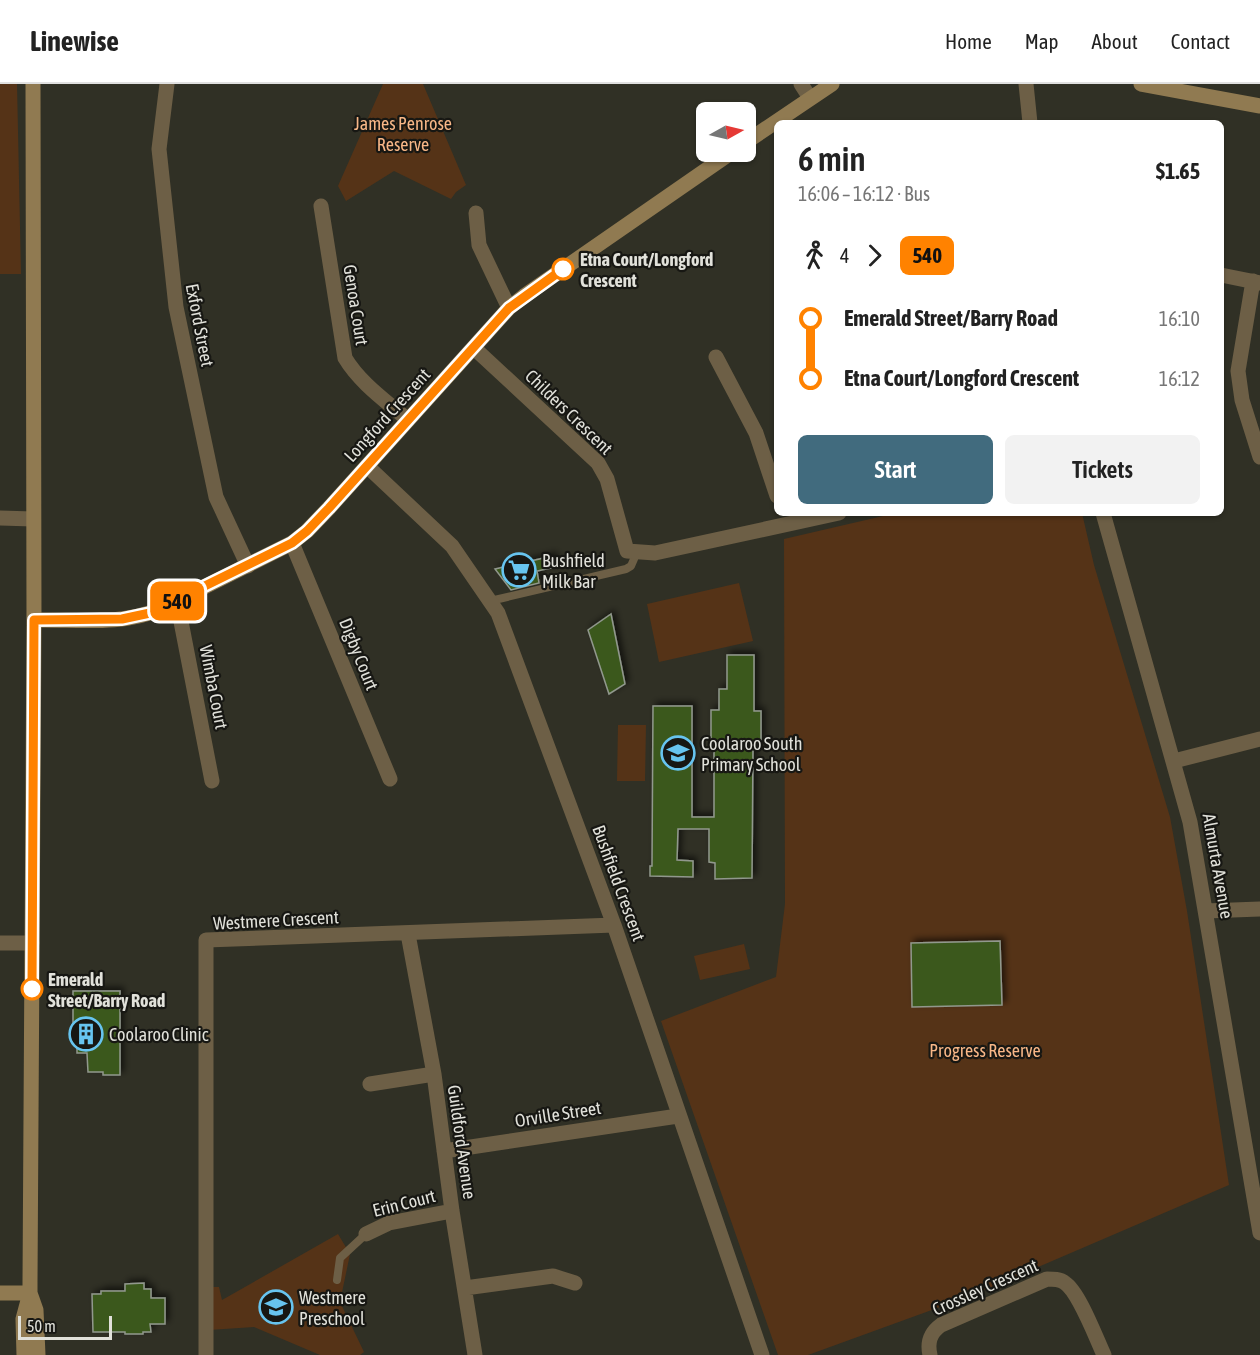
<!DOCTYPE html>
<html lang="en">
<head>
<meta charset="utf-8">
<style>
  :root { --surface:#fff; --page:#f2f2f2; --text:#222; --muted:#767676; --line:#e0e0e0; --accent:#416b7e }
  body { margin:0; font-family:"Asap Condensed",sans-serif; background:var(--page); color:var(--text); height:100vh; display:flex; flex-direction:column; font-size:22px; white-space:nowrap }
  * { box-sizing:border-box; margin:0 }
  p { font-size:20px; color:var(--muted) }
  .icon { flex:none; width:33px; height:33px; fill:none; stroke:currentColor; stroke-width:2; stroke-linecap:round; stroke-linejoin:round }
  .map { position:relative; flex:1; overflow:hidden }
  .details { position:absolute; left:774px; top:36px; width:450px; height:396px; display:flex; flex-direction:column; background:var(--surface); border-radius:9px; box-shadow:0 2px 4px #0004 }
  .details>* { flex:none }
  .badge { padding:0 12px; border-radius:9px; font-size:21px; line-height:39px }
  .needle { width:39px; rotate:82deg }
  .buttons { position:absolute; left:696px; top:18px; display:grid; gap:12px }
  .buttons a { display:grid; place-items:center; width:60px; height:60px; border-radius:9px; background:var(--surface); box-shadow:0 2px 4px #0004; font-size:30px }
  .scale { position:absolute; left:18px; bottom:15px; width:94px; box-sizing:border-box; padding-left:6px; border:3px solid #e1e1da; border-top:0; font-size:16px; line-height:21px; white-space:nowrap; color:#e1e1da; -webkit-text-stroke:4px #171713; paint-order:stroke }
  .map>.badge { position:absolute; translate:-50% -50%; box-shadow:0 0 0 3px #fff }
  .legs { display:flex; align-items:center; gap:9px; height:66px; padding:0 24px; font-size:20px }
  .legs p { margin-inline-start:auto }
  .summary { display:flex; align-items:center; justify-content:space-between; height:102px; padding:0 24px }
  h1 { font-size:33px; font-weight:600; line-height:45px }
  .primary-button { display:flex; gap:12px; margin-top:auto; padding:12px 24px }
  .primary-button a { flex:1; height:69px; border-radius:9px; background:var(--accent); color:#fff; font-size:24px; font-weight:600; line-height:69px; text-align:center }
  .primary-button a+a { background:var(--page); color:var(--text) }
  ul { padding:0 24px; list-style:none }
  li { display:flex; align-items:center; gap:21px; height:60px; font-size:22px }
  li i { display:grid; place-items:center; width:9px; height:100%; margin:0 8px; background:currentColor }
  li i::after { content:''; width:15px; height:15px; margin:-8px; border:4px solid; border-radius:50%; background:var(--surface) }
  li p { margin-inline-start:auto }
  li:first-child i { background:linear-gradient(#0000 50%,currentColor 0) }
  li:last-child i { background:linear-gradient(currentColor 50%,#0000 0) }
  header { display:flex; align-items:center; gap:36px; box-sizing:border-box; height:84px; padding:0 30px; background:var(--surface); border-bottom:2px solid var(--line) }
  header strong { font-size:28px }
  nav { display:flex; gap:33px; margin-inline-start:auto; font-size:21px }
  .map>svg:first-child { display:block }
  .green { fill:#553317 }
  .building { fill:#3b581d; stroke:#91988d; stroke-width:1.5; filter:url(#shadow) }
  .lines { fill:none; stroke-linecap:round; stroke-linejoin:round }
  .lane { stroke:#6d5f46; stroke-width:8 }
  .street { stroke:#6d5f46; stroke-width:15 }
  .secondary { stroke:#907a51; stroke-width:15 }
  .line-1-casing { stroke:#fff; stroke-width:14 }
  .line-1 { stroke:#ff8200; stroke-width:9 }
  .stop-1-dot { fill:#fff; stroke:#ff8200; stroke-width:3 }
  .labels { text-anchor:middle; dominant-baseline:central; stroke-width:4.5; stroke-linejoin:round; paint-order:stroke }
  .park-label { font-size:18px; fill:#f8b787; stroke:#171713 }
  .stop-label { font-size:18px; font-weight:bold; fill:#e1e1da; stroke:#171713; text-anchor:start }
  .street-label { font-size:18px; fill:#e1e1da; stroke:#171713 }
  .poi-label { font-size:18px; fill:#e1e1da; stroke:#171713; text-anchor:start }
</style>
</head>
<body>
<header>
<strong>Linewise</strong>
<nav><a>Home</a><a>Map</a><a>About</a><a>Contact</a></nav>
</header>
<div class="map">
<svg width="1260" height="1271" viewBox="0 0 1260 1271">
  <defs>
    <filter id="shadow"><feDropShadow dx="3.5" dy="-3.5" stdDeviation="3" flood-color="#0009"/></filter>
  </defs>
  <rect width="100%" height="100%" fill="#303025"/>
  <path class="green" d="M0 0H17L21 190H0Z
    M383 0H423L466 101 456 108 451 115 394 87 346 117 338 102Z
    M896 429H1082L1094 481 1170 733 1187 827 1229 1101 973 1211 808 1271H778L661 937 776 893 785 820 784 455Z
    M739 499 753 557 659 578 647 520Z
    M618 641H646L645 697H617Z
    M744 860 750 885 700 896 694 872Z
    M338 1150 350 1170 340 1218 364 1268 360 1271H320L254 1243 209 1246 208 1203H219L222 1216Z"/>
  <path class="building" d="M553 472 556 483 537 487 539 499 511 506 495 485Z
    M611 530 625 600 609 610 588 546Z
    M727 571H754V627H761V657L756 663H753L752 794 715 795V779L709 778V745H678L677 776 693 777V793L650 792V782H652L653 622H692V733H714V662H711V626H719V605H727Z
    M1000 857 1002 921 912 923 911 859Z
    M73 907H120V991H103V988H88L87 969H77V960H73Z
    M144 1199V1205H151V1214H165V1240H150L151 1248H143V1250H125V1248H93L92 1210H101V1207H125V1200Z"/>
  <g class="lines">
    <path class="lane" d="M490 517 626 485 631 482 637 468
      M337 1196 340 1174 366 1150"/>
    <path class="street" d="M167 0 159 65 176 223 216 413 248 482
      M801 0 810 14
      M1026 0 1030 39
      M321 122 345 274C360 299 386 317 408 336
      M476 129 479 161 509 224
      M1221 191 1260 199
      M1253 197 1238 287 1242 316 1260 373
      M474 264 598 379 607 395 627 467 655 469 839 429
      M716 273 756 349 777 412
      M367 382 452 462 498 529 614 841 762 1271
      M1103 429 1190 738 1260 1149
      M0 434 33 435
      M292 459 390 695
      M177 517 212 697
      M1174 677 1260 655
      M1206 827 1260 825
      M408 850 434 990 452 1127 475 1271
      M0 859H32
      M370 1000 434 990
      M444 1067 678 1032
      M366 1150 389 1139 452 1127
      M465 1204 553 1192 575 1199
      M206 1271V856L614 841
      M930 1271C927 1258 930 1249 941 1241L1047 1195C1053 1195 1060 1195 1065 1199 1079 1208 1096 1254 1104 1271"/>
    <path class="secondary" d="M1141 0 1260 22
      M746 58 832 0
      M34 536C76 535 121 542 160 525L292 459 307 447 329 424 509 224 524 212 732 68
      M0 1209H30
      M30 1209 36 1226 38 1271
      M24 1271 23 1235 30 1209V1198L34 536 33 0"/>
  </g>
  <g class="lines">
    <defs>
      <path id="line-1" d="M32 905 34 536 122 535 150 529 292 459 307 447 329 424 509 224 563 185"/>
    </defs>
    <use href="#line-1" class="line-1-casing"/>
    <use href="#line-1" class="line-1"/>
  </g>
  <defs>
    <symbol id="supermarket-ring" viewBox="-11 -11 22 22"><circle r="9.5" fill="#171713" stroke="#67c4ef" stroke-width="1.5"/><path d="M-6-5.5h2.5l.6 2H6L4.5 2H-2.5L-4.4-4H-6ZM-1.5 3.2a1.3 1.3 0 1 0 .1 0ZM3 3.2a1.3 1.3 0 1 0 .1 0Z" fill="#67c4ef"/></symbol>
    <symbol id="school-ring" viewBox="-11 -11 22 22"><circle r="9.5" fill="#171713" stroke="#67c4ef" stroke-width="1.5"/><path d="M0-5L7-2L0 1L-7-2ZM-4 1L0 2.5L4 1V4Q0 6-4 4Z" fill="#67c4ef"/></symbol>
    <symbol id="building-ring" viewBox="-11 -11 22 22"><circle r="9.5" fill="#171713" stroke="#67c4ef" stroke-width="1.5"/><path d="M-4-6H4V6H1V3H-1V6H-4ZM-2.5-4.3h1.7v1.8h-1.7ZM.8-4.3h1.7v1.8H.8ZM-2.5-1h1.7V.8h-1.7ZM.8-1h1.7V.8H.8Z" fill="#67c4ef"/></symbol>
  </defs>
  <g fill-rule="evenodd">
    <use href="#supermarket-ring" x="500" y="467" width="38" height="38"/>
    <use href="#school-ring" x="659" y="650" width="38" height="38"/>
    <use href="#building-ring" x="67" y="931" width="38" height="38"/>
    <use href="#school-ring" x="257" y="1204" width="38" height="38"/>
  </g>
  <g class="stop-1-dot">
    <circle cx="563" cy="185" r="10"/>
    <circle cx="32" cy="905" r="10"/>
  </g>
  <g class="labels">
    <g class="park-label">
      <text x="403" y="39">James Penrose<tspan x="403" dy="21">Reserve</tspan></text>
      <text x="985" y="966">Progress Reserve</text>
    </g>
    <g class="stop-label">
      <text x="580" y="175">Etna Court/Longford<tspan x="580" dy="21">Crescent</tspan></text>
      <text x="48" y="895">Emerald<tspan x="48" dy="21">Street/Barry Road</tspan></text>
    </g>
    <g class="street-label">
      <text transform="translate(356 221) rotate(81)">Genoa Court</text>
      <text transform="translate(200 241) rotate(79)">Exford Street</text>
      <text transform="translate(569 328) rotate(44)">Childers Crescent</text>
      <text transform="translate(387 331) rotate(-48)">Longford Crescent</text>
      <text transform="translate(359 570) rotate(68)">Digby Court</text>
      <text transform="translate(214 603) rotate(79)">Wimba Court</text>
      <text transform="translate(1218 782) rotate(80)">Almurta Avenue</text>
      <text transform="translate(619 799) rotate(70)">Bushfield Crescent</text>
      <text transform="translate(276 836) rotate(-3)">Westmere Crescent</text>
      <text transform="translate(558 1030) rotate(-9)">Orville Street</text>
      <text transform="translate(462 1058) rotate(82)">Guildford Avenue</text>
      <text transform="translate(404 1119) rotate(-14)">Erin Court</text>
      <text transform="translate(985 1203) rotate(-24)">Crossley Crescent</text>
    </g>
    <g class="poi-label">
      <text x="542" y="476">Bushfield<tspan x="542" dy="21">Milk Bar</tspan></text>
      <text x="701" y="659">Coolaroo South<tspan x="701" dy="21">Primary School</tspan></text>
      <text x="109" y="950">Coolaroo Clinic</text>
      <text x="299" y="1213">Westmere<tspan x="299" dy="21">Preschool</tspan></text>
    </g>
  </g>
</svg>
<div class="buttons">
<a><svg class="needle" viewBox="-14 -14 28 28"><path d="M0-13l5 13h-10z" fill="#e53935"/><path d="M0 13l5-13h-10z" fill="#767676"/></svg></a>
</div>
<div class="scale">50 m</div>
<b class="badge" style="left:177px;top:517px;background:#ff8200;color:#111">540</b>
<section class="details">
<div class="summary"><div><h1>6 min</h1><p>16:06 – 16:12 · Bus</p></div><b>$1.65</b></div>
<div class="legs"><svg class="icon" aria-label="walk" viewBox="0 0 24 24"><circle cx="13" cy="4" r="2"/><path d="M13 8l-2 6 4 7M11 14l-3 7M7 12l3-4h3l4 4"/></svg>4<svg class="icon" aria-label="forward" viewBox="0 0 24 24"><path d="M9 5l7 7-7 7"/></svg><b class="badge" style="background:#ff8200;color:#111">540</b></div>
<ul>
<li><i style="color:#ff8200"></i><b>Emerald Street/Barry Road</b><p>16:10</p></li>
<li><i style="color:#ff8200"></i><b>Etna Court/Longford Crescent</b><p>16:12</p></li>
</ul>
<div class="primary-button"><a>Start</a><a>Tickets</a></div>
</section>
</div>
</body>
</html>
